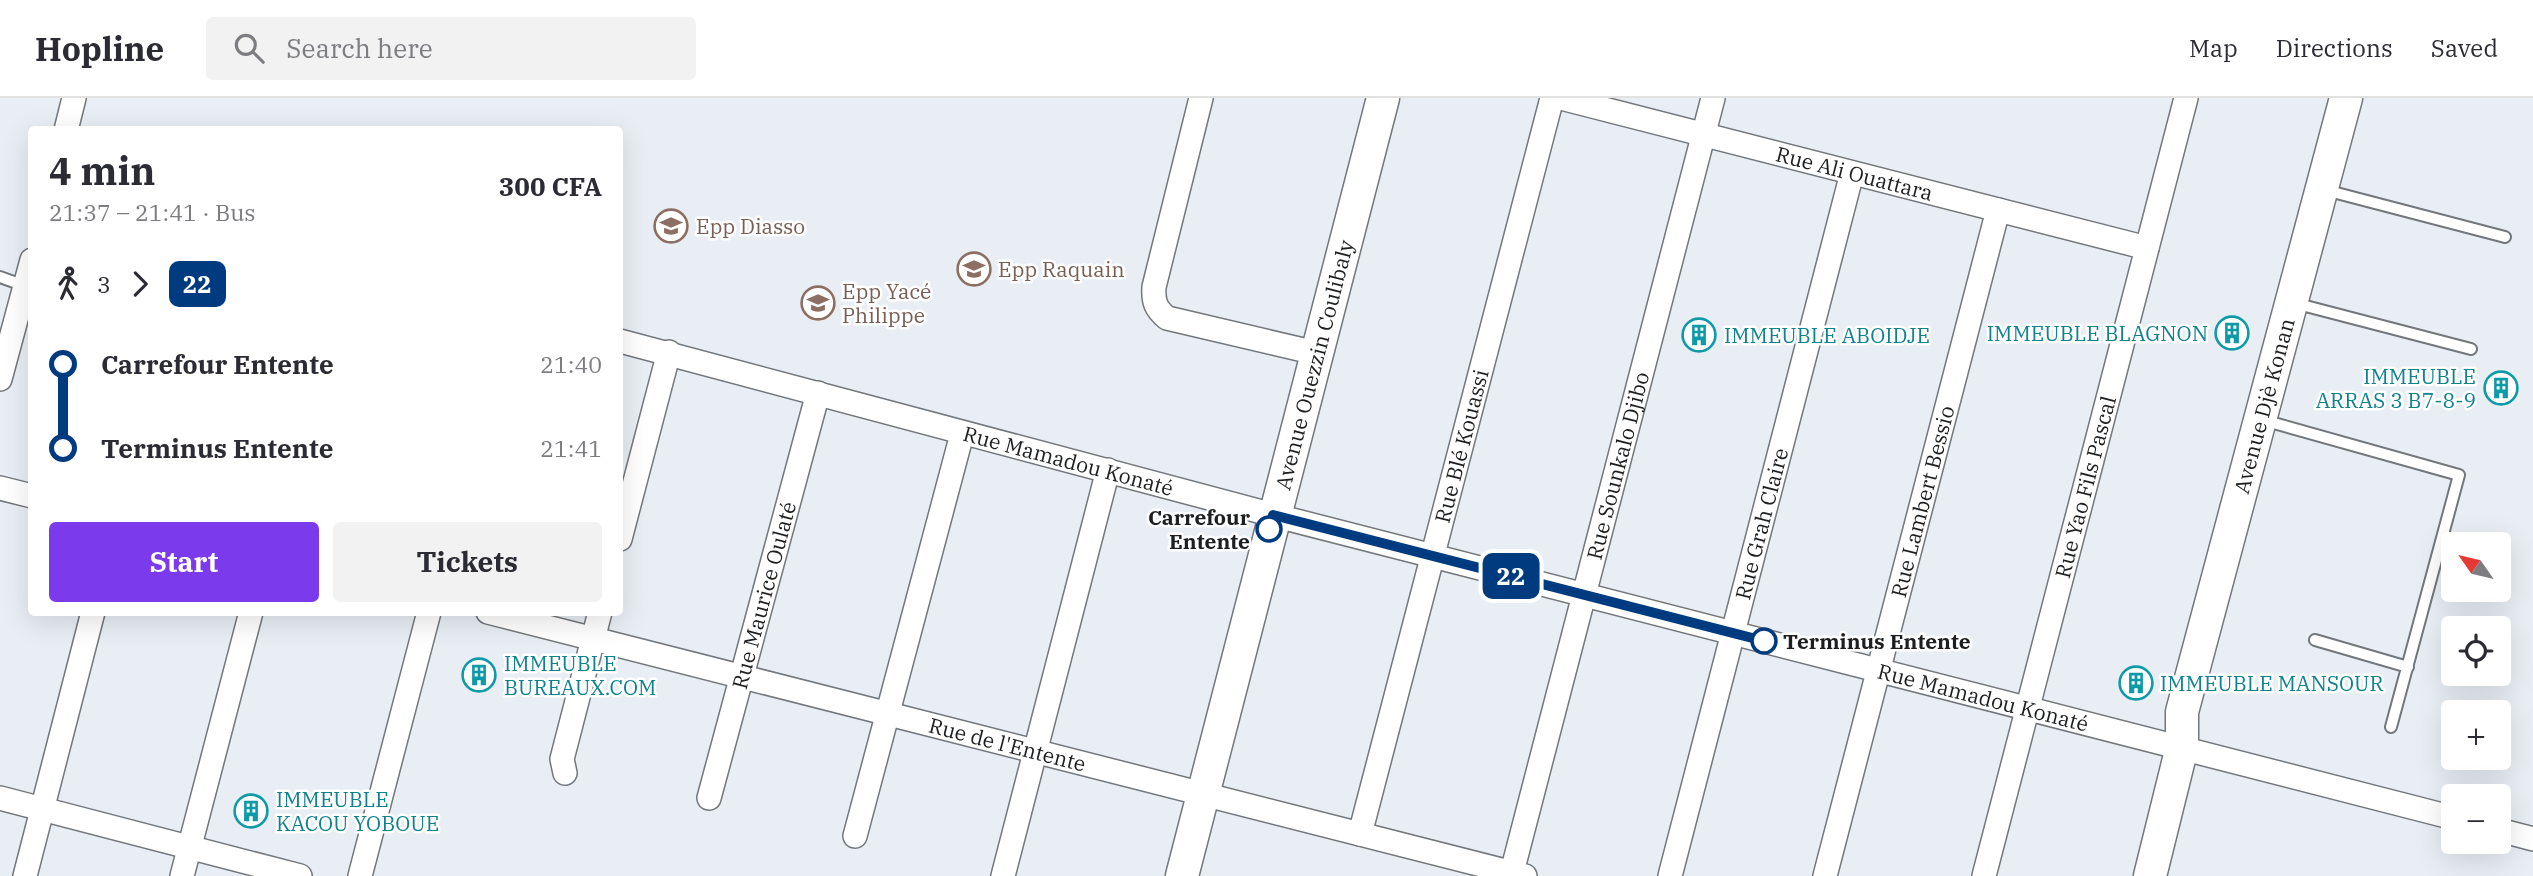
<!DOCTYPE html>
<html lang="en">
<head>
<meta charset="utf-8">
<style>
  :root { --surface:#fff; --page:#f2f2f3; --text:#2b2b33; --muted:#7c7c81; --line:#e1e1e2; --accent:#7c3aed }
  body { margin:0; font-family:"IBM Plex Serif",serif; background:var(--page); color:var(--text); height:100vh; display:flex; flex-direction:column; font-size:26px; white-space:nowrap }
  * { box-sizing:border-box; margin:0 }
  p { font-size:23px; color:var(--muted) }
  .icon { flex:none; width:38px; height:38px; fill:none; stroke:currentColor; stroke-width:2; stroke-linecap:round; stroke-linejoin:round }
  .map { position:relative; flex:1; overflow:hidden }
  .side { position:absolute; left:28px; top:28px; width:595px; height:490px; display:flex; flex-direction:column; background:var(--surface); border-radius:7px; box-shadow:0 7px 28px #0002 }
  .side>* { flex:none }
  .badge { padding:0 14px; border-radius:10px; font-size:24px; line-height:46px }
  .needle { width:46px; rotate:304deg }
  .controls { position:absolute; left:2441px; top:434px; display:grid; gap:14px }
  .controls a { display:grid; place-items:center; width:70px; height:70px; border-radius:7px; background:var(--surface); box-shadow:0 7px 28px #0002; font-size:35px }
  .map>.badge { position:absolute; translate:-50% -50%; box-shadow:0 0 0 4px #fff }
  .legs { display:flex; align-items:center; gap:10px; height:77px; padding:0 21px; font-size:23px }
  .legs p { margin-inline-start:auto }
  .overview { display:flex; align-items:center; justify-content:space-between; height:119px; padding:0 21px }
  h1 { font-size:38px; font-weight:700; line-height:52px }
  .button { display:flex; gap:14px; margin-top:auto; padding:14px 21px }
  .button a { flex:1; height:80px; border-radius:7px; background:var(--accent); color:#fff; font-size:28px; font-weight:700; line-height:80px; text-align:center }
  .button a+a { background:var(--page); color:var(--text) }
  ul { padding:0 21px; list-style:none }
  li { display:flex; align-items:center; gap:24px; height:84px; font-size:26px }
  li i { display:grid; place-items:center; width:10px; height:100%; margin:0 9px; background:currentColor }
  li i::after { content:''; width:18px; height:18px; margin:-9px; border:5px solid; border-radius:50%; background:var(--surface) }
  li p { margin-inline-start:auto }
  li:first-child i { background:linear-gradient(#0000 50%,currentColor 0) }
  li:last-child i { background:linear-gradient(currentColor 50%,#0000 0) }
  header { display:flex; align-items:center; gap:42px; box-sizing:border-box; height:98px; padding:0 35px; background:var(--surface); border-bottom:2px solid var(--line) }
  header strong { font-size:33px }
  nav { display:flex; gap:38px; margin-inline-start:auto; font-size:24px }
  .search { width:490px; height:63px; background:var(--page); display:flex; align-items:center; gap:18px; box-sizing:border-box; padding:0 24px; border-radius:7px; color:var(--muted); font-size:26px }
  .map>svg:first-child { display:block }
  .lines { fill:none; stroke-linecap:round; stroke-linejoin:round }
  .lane-casing { stroke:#72777b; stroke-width:14 }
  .street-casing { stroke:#72777b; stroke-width:26 }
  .secondary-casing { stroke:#72777b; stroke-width:35 }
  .lane { stroke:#fff; stroke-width:10 }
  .street { stroke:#fff; stroke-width:23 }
  .secondary { stroke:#fff; stroke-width:32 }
  .line-1-casing { stroke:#fff; stroke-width:16 }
  .line-1 { stroke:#003b80; stroke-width:10 }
  .stop-1-dot { fill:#fff; stroke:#003b80; stroke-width:3.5 }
  .labels { text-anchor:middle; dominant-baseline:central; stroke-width:5; stroke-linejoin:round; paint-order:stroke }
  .street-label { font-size:21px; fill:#1c1e20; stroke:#fff }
  .education-label { font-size:21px; fill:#785e54; stroke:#fff; text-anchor:start }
  .culture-label { font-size:21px; fill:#0d838f; stroke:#fff; text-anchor:start }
  .stop-label { font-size:21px; font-weight:bold; fill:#1c1e20; stroke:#fff; text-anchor:end }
</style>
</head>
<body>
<header>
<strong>Hopline</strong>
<div class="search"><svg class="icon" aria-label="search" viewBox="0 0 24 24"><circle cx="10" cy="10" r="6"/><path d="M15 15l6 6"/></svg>Search here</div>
<nav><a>Map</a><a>Directions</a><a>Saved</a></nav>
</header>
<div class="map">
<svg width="2533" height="778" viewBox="0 0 2533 778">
  <rect width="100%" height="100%" fill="#e8eef4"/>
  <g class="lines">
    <defs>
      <path id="lane" d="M2325 92 2505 139
        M0 179 25 188
        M2294 205 2471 251
        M2263 322 2459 377 2391 629
        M2315 542 2408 569"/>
      <g id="street">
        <path d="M1201 0 1154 189C1153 204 1156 211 1167 220L1316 255"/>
        <path id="s1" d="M1561 0 2147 150"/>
        <path d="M66 32 74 0"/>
        <path id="s2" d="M620 243 1273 417 2454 720"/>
        <path d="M0 281 32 162"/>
        <path d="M0 390 32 398"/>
        <path d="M620 441 669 254"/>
        <path id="s3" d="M488 514 1525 778"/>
        <path d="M565 675 562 661 600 514"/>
        <path d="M0 700 300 778"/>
        <path id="s4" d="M709 700 818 295"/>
        <path d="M2499 732 2533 741"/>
        <path id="s5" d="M1360 736 1552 0"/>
        <path d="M855 738 962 336"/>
        <path d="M25 778 93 514"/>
        <path d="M182 778 251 514"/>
        <path d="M360 778 429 514"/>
        <path d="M1003 778 1108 372"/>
        <path id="s6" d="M1511 778 1713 0"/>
        <path id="s7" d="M1670 778 1852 75"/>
        <path id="s8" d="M1825 778 1998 112"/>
        <path id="s9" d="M1984 778 2186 0"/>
      </g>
      <g id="secondary">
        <path id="s10" d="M1182 778 1383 0"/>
        <path id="s11" d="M2150 778 2182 649V614L2346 0"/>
      </g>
    </defs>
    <use href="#lane" class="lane-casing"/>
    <use href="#street" class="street-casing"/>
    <use href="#secondary" class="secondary-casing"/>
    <use href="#lane" class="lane"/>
    <use href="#street" class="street"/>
    <use href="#secondary" class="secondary"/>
  </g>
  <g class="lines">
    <defs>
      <path id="line-1" d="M1269 431 1273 417 1764 543"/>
    </defs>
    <use href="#line-1" class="line-1-casing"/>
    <use href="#line-1" class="line-1"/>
  </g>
  <defs>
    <symbol id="school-ring" viewBox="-11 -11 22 22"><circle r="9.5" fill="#fff" stroke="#8d6e63" stroke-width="1.5"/><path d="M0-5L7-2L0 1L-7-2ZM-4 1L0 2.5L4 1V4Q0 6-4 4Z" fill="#8d6e63"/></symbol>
    <symbol id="building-ring" viewBox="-11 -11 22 22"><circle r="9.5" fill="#fff" stroke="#0f9aa8" stroke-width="1.5"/><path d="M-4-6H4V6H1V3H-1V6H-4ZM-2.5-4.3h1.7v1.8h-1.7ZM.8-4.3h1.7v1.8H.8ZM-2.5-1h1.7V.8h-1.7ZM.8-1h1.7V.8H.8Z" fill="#0f9aa8"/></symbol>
  </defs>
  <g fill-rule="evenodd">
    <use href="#school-ring" x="652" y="109" width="38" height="38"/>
    <use href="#school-ring" x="955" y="152" width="38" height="38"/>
    <use href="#school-ring" x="799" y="186" width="38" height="38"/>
    <use href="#building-ring" x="2213" y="216" width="38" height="38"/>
    <use href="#building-ring" x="1680" y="218" width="38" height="38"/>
    <use href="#building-ring" x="2482" y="271" width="38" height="38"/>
    <use href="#building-ring" x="460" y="558" width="38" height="38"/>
    <use href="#building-ring" x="2117" y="566" width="38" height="38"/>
    <use href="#building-ring" x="232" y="694" width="38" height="38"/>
  </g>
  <g class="stop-1-dot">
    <circle cx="1269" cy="431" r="12"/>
    <circle cx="1764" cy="543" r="12"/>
  </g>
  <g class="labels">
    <g class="street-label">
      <text stroke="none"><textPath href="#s1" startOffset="303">Rue Ali Ouattara</textPath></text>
      <text stroke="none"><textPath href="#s10" startOffset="528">Avenue Ouezzin Coulibaly</textPath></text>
      <text stroke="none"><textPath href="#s11" startOffset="485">Avenue Djè Konan</textPath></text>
      <text stroke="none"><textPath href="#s5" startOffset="401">Rue Blé Kouassi</textPath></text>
      <text stroke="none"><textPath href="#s2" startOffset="464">Rue Mamadou Konaté</textPath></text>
      <text stroke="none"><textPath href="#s6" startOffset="424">Rue Sounkalo Djibo</textPath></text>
      <text stroke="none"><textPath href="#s9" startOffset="402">Rue Yao Fils Pascal</textPath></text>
      <text stroke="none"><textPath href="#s8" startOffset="387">Rue Lambert Bessio</textPath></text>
      <text stroke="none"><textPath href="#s7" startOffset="364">Rue Grah Claire</textPath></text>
      <text stroke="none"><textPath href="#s4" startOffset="210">Rue Maurice Oulaté</textPath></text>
      <text stroke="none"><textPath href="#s2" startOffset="1409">Rue Mamadou Konaté</textPath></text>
      <text stroke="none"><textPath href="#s3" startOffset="536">Rue de l'Entente</textPath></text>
    </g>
    <g class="education-label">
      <text x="696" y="128">Epp Diasso</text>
      <text x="998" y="171">Epp Raquain</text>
      <text x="842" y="193">Epp Yacé<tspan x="842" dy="24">Philippe</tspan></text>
    </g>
    <g class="culture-label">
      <text x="2208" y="235" text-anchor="end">IMMEUBLE BLAGNON</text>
      <text x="1724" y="237">IMMEUBLE ABOIDJE</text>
      <text x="2476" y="278" text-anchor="end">IMMEUBLE<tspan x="2476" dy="24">ARRAS 3 B7-8-9</tspan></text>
      <text x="504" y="565">IMMEUBLE<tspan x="504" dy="24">BUREAUX.COM</tspan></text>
      <text x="2160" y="585">IMMEUBLE MANSOUR</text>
      <text x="276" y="701">IMMEUBLE<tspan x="276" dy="24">KACOU YOBOUE</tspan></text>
    </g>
    <g class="stop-label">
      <text x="1250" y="419">Carrefour<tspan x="1250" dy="24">Entente</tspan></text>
      <text x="1783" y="543" text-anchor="start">Terminus Entente</text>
    </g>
  </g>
</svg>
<div class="controls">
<a><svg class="needle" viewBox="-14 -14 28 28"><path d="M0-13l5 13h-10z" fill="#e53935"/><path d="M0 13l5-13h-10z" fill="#7c7c81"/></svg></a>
<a><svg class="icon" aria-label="locate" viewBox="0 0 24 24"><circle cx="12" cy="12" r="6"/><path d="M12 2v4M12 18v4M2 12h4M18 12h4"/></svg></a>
<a>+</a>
<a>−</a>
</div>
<b class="badge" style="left:1511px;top:478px;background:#003b80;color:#fff">22</b>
<section class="side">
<div class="overview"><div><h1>4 min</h1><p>21:37 – 21:41 · Bus</p></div><b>300 CFA</b></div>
<div class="legs"><svg class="icon" aria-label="walk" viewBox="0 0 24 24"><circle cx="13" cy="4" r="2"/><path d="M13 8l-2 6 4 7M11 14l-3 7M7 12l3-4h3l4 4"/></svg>3<svg class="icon" aria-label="forward" viewBox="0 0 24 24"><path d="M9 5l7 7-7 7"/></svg><b class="badge" style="background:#003b80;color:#fff">22</b></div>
<ul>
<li><i style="color:#003b80"></i><b>Carrefour Entente</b><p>21:40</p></li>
<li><i style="color:#003b80"></i><b>Terminus Entente</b><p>21:41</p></li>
</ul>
<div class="button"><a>Start</a><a>Tickets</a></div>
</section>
</div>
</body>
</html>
